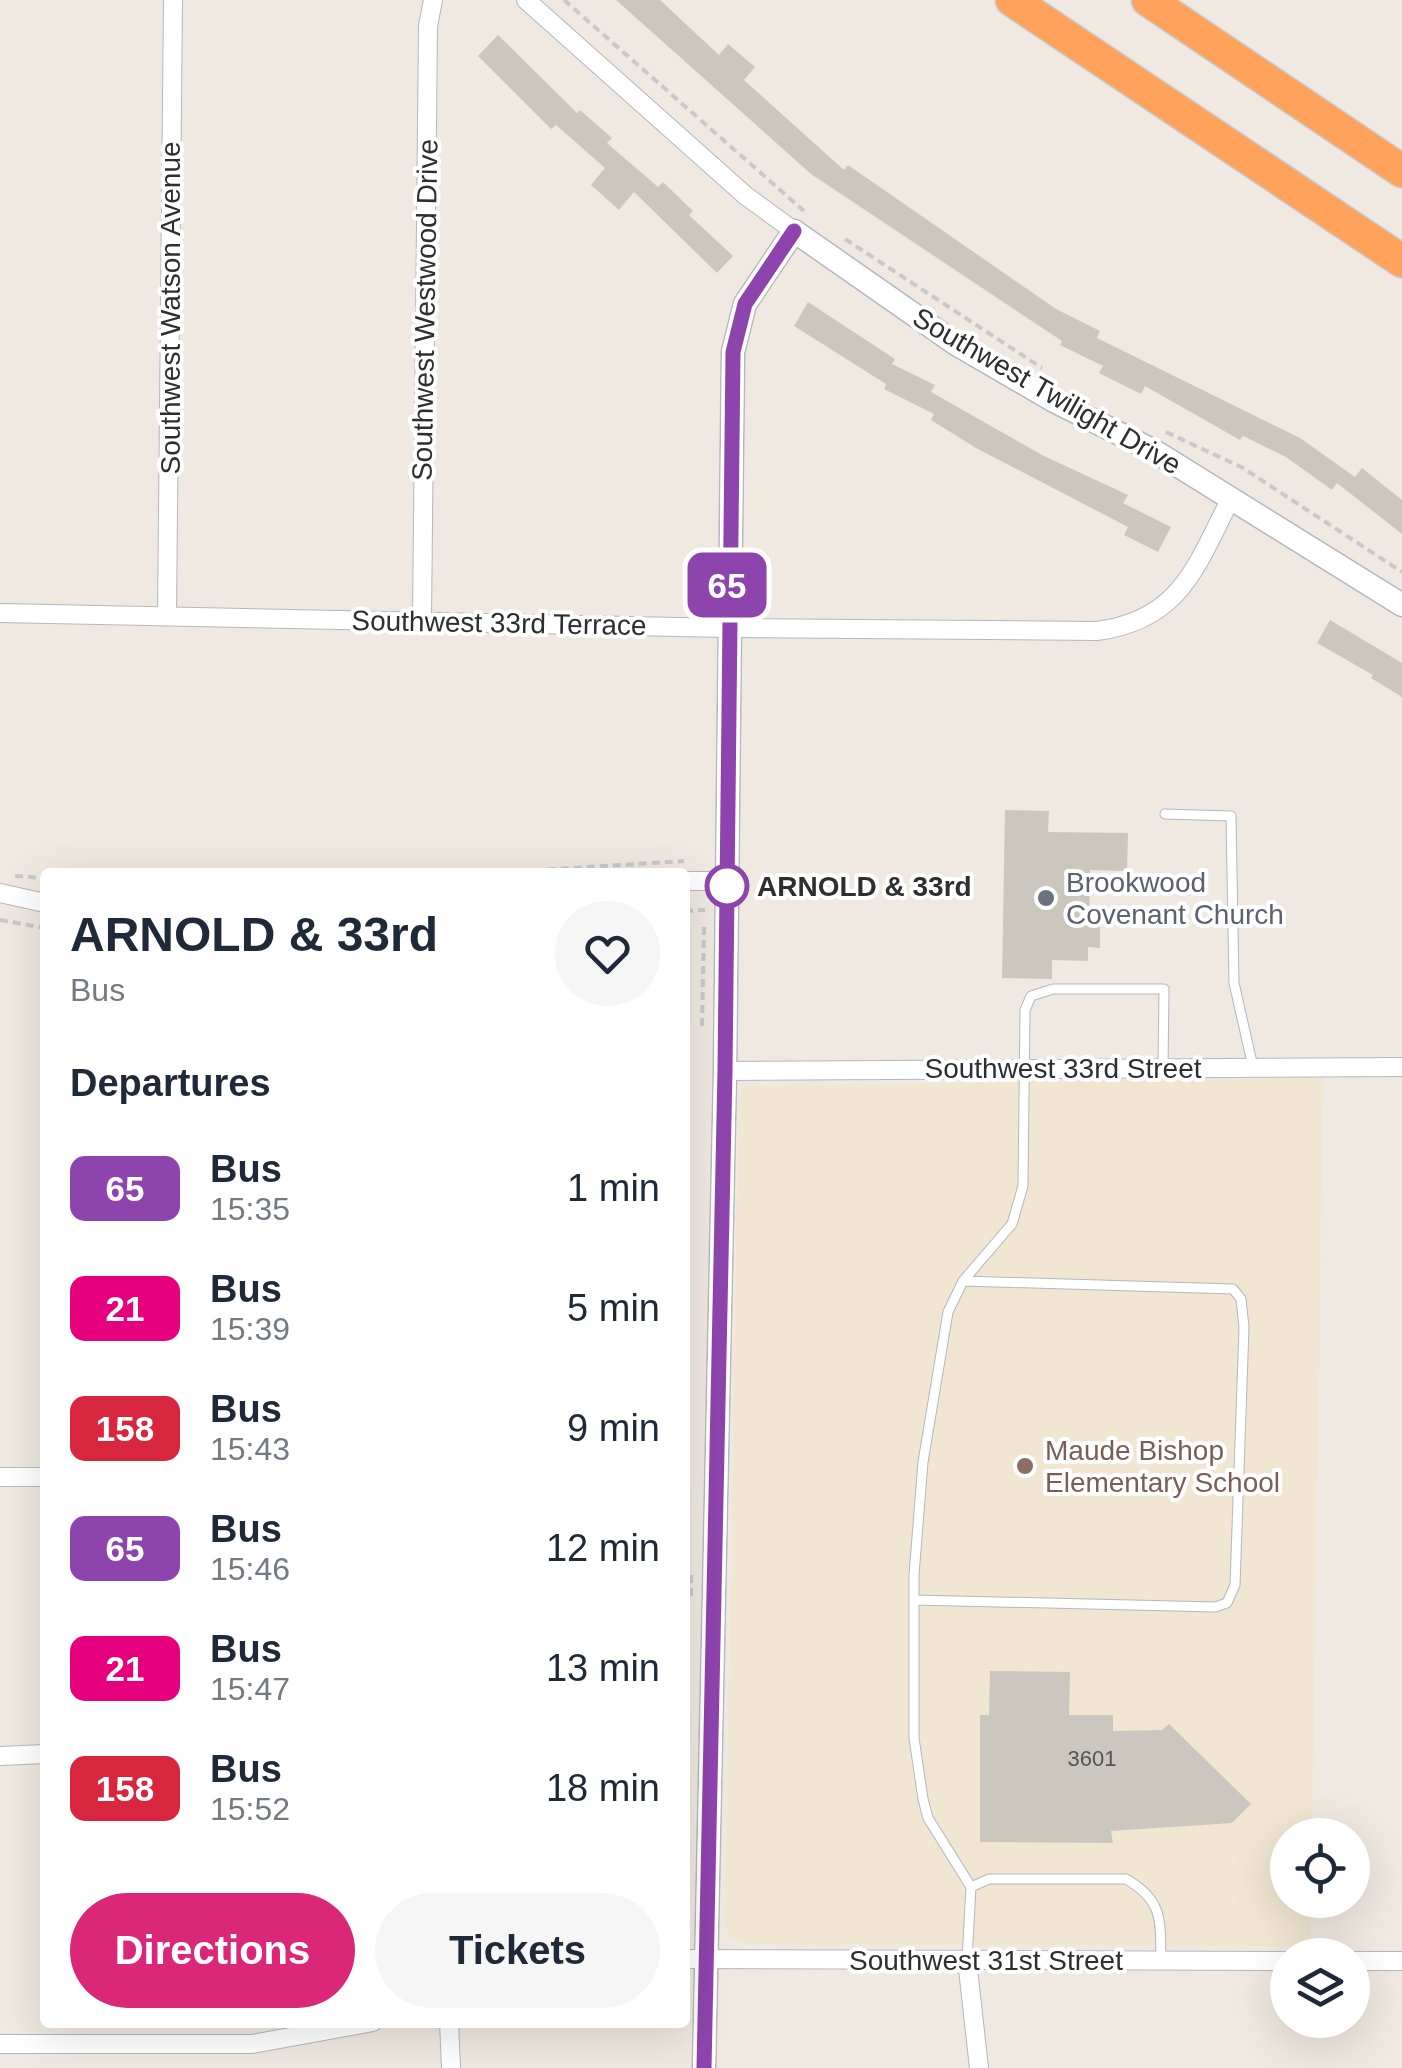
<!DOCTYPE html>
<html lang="en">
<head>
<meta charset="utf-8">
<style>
  :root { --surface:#fff; --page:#f6f6f7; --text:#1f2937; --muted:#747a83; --accent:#db2777 }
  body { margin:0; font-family:Arial,sans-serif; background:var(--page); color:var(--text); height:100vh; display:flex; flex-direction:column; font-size:38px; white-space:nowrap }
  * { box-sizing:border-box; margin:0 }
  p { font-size:32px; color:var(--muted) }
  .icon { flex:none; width:55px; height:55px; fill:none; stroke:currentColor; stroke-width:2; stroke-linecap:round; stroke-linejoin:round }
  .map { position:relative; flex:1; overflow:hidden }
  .drawer { position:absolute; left:40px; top:868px; width:650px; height:1160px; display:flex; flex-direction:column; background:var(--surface); border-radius:10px; box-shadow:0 10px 40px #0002 }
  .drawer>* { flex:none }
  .badge { padding:0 20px; border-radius:15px; font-size:35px; line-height:65px }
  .buttons { position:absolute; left:1270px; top:1818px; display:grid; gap:20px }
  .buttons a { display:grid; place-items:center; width:100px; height:100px; border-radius:50%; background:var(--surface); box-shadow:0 10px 40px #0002; font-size:50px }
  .map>.badge { position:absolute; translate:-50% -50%; box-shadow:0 0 0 5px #fff }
  h2 { padding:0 30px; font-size:38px; line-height:90px }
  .round { display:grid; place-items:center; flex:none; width:105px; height:105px; border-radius:52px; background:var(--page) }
  .overview { display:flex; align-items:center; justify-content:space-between; height:170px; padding:0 30px }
  h1 { font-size:48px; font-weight:800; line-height:75px }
  .button { display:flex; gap:20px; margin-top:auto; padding:20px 30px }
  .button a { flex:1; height:115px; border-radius:60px; background:var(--accent); color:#fff; font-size:40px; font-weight:800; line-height:115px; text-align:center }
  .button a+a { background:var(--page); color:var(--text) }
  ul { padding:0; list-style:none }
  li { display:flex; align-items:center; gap:30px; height:120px; padding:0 30px }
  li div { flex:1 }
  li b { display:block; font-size:38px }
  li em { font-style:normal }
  li .badge { min-width:110px; font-weight:700; text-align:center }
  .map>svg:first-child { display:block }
  .education { fill:#f0e6d1 }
  .building { fill:#cbc7bf }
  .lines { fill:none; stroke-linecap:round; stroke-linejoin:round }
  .service-casing { stroke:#b4b7c1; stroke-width:11 }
  .minor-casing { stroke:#b4b7c1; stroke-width:20 }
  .tertiary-casing { stroke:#b4b7c1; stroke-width:25 }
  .motorway-casing { stroke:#c9c9c9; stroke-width:35 }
  .path { stroke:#c9c9c9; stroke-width:4; stroke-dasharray:8 5; stroke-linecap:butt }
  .service { stroke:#fff; stroke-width:9 }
  .minor { stroke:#fff; stroke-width:18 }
  .tertiary { stroke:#fff; stroke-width:22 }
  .motorway { stroke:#ffa35c; stroke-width:32 }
  .line-casing { stroke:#fff; stroke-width:22 }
  .line { stroke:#8e44ad; stroke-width:15 }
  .stop-dot { fill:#fff; stroke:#8e44ad; stroke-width:5 }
  .worship-dot { fill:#6b7280; stroke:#fff; stroke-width:4 }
  .education-dot { fill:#8d6e63; stroke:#fff; stroke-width:4 }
  .labels { text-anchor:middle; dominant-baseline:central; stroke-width:8; stroke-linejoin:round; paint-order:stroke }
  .number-label { font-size:22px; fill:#555452 }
  .street-label { font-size:28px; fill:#2e2e2e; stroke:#fff }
  .worship-label { font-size:28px; fill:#5b616d; stroke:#fff; text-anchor:start }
  .stop-label { font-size:28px; font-weight:bold; fill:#2e2e2e; stroke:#fff; text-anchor:start }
  .education-label { font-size:28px; fill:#785e54; stroke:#fff; text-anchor:start }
</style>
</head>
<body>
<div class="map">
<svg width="1402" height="2068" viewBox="0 0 1402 2068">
  <rect width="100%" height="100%" fill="#efe9e1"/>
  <path class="education" d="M1323 1078 1312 1835H1288V1900H1311L1310 1946 744 1944 729 1938 725 1923 739 1097 744 1086Z"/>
  <path class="building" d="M616 0H660L719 55 728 44 755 67 744 80 844 170 848 165 1056 309 1100 331 1097 338 1300 438 1355 477 1362 468 1402 500V534L1337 483 1332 490 1286 457 1243 436 1240 440 1145 386 1141 394 1099 373 1103 366 1060 345 1062 341 811 174Z
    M498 35 577 113 580 110 612 138 607 143 658 187 663 182 693 211 689 215 733 256 717 273 634 192 619 210 591 185 605 168 556 125 551 129 478 56Z
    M808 302 895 359 892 364 935 385 931 392 1044 456 1128 495 1123 503 1171 527 1158 552 1124 535 1128 527 976 448 931 420 934 414 884 389 886 384 794 326Z
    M1330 620 1402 663V697L1371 678 1373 675 1317 643Z
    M1005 810 1049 811 1048 832 1128 833 1127 871 1090 870 1089 926H1100V948L1088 947V961L1052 960V979L1002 978Z
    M990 1671 1070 1672 1069 1715H1113V1731L1162 1730 1169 1724 1251 1804 1232 1823 1111 1831 1113 1843 980 1842V1715H989Z"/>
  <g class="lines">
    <defs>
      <path id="service" d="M1165 814 1231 816 1234 983 1253 1067
        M914 1600 1215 1607 1227 1603 1235 1585 1244 1327 1241 1299 1233 1289 963 1281
        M971 1887 928 1818 923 1799 914 1738V1575L923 1462 948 1312 963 1281 1012 1224 1023 1186 1025 1010 1031 996 1053 989H1164L1163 1067
        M967 1960 971 1887 989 1879H1126C1164 1901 1160 1921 1161 1960"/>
      <path id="minor" d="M526 0 746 196 794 231
        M0 613 727 628 1097 631C1181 620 1196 566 1231 498
        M167 616 173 0
        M422 621 428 26 433 0
        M685 881H727
        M0 893 45 903
        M725 1071 1402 1067
        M0 1477H45
        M0 1756 45 1754
        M685 1959 1288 1961
        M967 1960 979 2068
        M1352 1961H1402
        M449 2022 451 2068
        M0 2044H252L373 2022"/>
      <path id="tertiary" d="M704 2068 725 1071 733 352 745 304 794 231 956 344 1054 401 1156 452 1402 605"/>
      <path id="motorway" d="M1012 0 1402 261
        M1148 0 1402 171"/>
    </defs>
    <use href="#service" class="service-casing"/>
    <use href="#minor" class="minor-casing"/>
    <use href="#tertiary" class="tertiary-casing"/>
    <use href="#motorway" class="motorway-casing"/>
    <path class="path" d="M564 0 804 211
      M845 239 1042 368
      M1166 432 1243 468 1402 572
      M509 872 684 861
      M15 876 45 878
      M685 911 705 910
      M0 920 45 928
      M702 1026 704 926
      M691 1596V1570"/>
    <use href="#service" class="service"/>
    <use href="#minor" class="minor"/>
    <use href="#tertiary" class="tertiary"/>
    <use href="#motorway" class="motorway"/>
  </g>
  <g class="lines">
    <defs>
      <path id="line" d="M704 2068 725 1071 733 352 745 304 794 231"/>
    </defs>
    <use href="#line" class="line-casing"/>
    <use href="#line" class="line"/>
  </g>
  <circle class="stop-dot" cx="727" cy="886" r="20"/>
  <circle class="worship-dot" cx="1046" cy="898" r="10"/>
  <circle class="education-dot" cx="1025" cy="1466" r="10"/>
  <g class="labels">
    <g class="number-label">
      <text x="1092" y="1758">3601</text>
    </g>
    <g class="street-label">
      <text transform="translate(170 308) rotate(-90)">Southwest Watson Avenue</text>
      <text transform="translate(425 310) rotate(-89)">Southwest Westwood Drive</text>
      <text transform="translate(1047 391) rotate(30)">Southwest Twilight Drive</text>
      <text transform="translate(499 623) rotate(1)">Southwest 33rd Terrace</text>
      <text x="1063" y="1068">Southwest 33rd Street</text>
      <text x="986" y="1960">Southwest 31st Street</text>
    </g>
    <g class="worship-label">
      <text x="1066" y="882">Brookwood<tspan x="1066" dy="32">Covenant Church</tspan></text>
    </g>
    <g class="stop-label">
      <text x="757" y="886">ARNOLD &amp; 33rd</text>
    </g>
    <g class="education-label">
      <text x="1045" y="1450">Maude Bishop<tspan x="1045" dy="32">Elementary School</tspan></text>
    </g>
  </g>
</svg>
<div class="buttons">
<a><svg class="icon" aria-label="locate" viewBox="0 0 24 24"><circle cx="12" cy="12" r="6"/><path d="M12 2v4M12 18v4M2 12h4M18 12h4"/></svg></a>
<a><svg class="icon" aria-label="layers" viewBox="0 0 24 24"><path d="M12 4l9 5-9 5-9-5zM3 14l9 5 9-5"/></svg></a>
</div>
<b class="badge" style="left:727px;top:585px;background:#8e44ad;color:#fff">65</b>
<section class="drawer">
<div class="overview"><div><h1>ARNOLD &amp; 33rd</h1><p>Bus</p></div><a class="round"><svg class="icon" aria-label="heart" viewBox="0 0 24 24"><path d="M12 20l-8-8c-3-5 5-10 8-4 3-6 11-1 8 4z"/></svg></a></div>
<h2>Departures</h2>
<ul>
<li><span class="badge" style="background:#8e44ad;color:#fff">65</span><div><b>Bus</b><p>15:35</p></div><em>1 min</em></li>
<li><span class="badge" style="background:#e6007e;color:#fff">21</span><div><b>Bus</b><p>15:39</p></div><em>5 min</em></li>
<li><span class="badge" style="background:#d7263d;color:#fff">158</span><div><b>Bus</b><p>15:43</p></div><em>9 min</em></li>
<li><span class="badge" style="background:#8e44ad;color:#fff">65</span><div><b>Bus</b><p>15:46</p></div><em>12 min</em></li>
<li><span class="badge" style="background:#e6007e;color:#fff">21</span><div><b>Bus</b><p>15:47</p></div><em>13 min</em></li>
<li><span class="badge" style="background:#d7263d;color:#fff">158</span><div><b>Bus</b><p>15:52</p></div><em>18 min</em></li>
</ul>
<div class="button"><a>Directions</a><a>Tickets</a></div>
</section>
</div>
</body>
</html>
